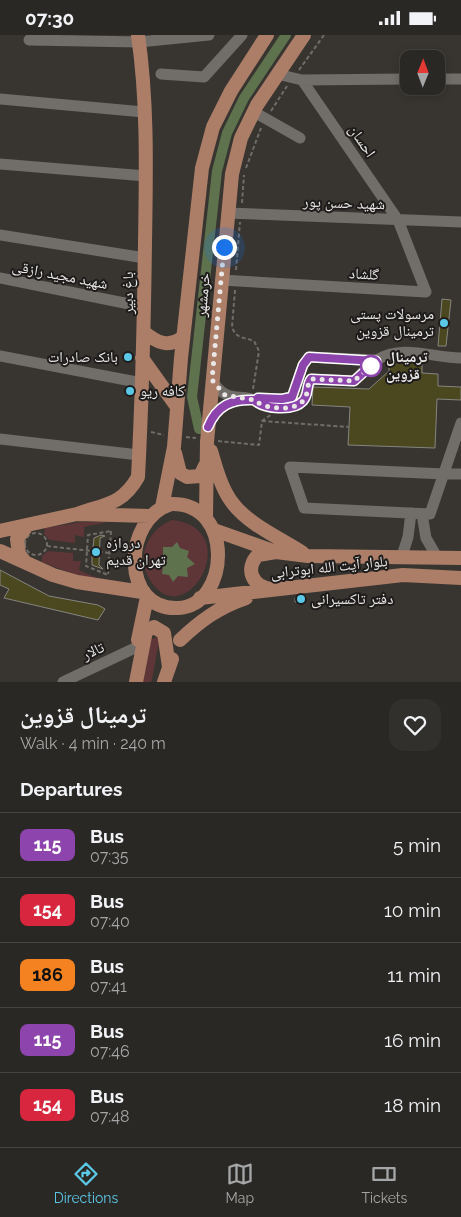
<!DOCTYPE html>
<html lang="en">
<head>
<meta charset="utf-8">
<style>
  :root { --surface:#2a2825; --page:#32302d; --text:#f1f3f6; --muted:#a5a6a7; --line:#464442; --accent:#5bc8e7 }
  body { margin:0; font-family:Raleway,"Noto Naskh Arabic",sans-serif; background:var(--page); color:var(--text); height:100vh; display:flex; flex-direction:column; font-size:19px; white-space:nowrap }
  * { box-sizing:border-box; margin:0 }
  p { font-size:16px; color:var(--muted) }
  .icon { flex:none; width:28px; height:28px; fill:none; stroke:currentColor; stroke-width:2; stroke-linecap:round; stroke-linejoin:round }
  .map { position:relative; height:647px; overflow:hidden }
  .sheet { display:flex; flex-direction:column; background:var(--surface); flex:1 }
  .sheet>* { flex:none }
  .badge { padding:0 10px; border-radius:8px; font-size:18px; line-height:32px }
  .needle { width:32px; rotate:1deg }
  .controls { position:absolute; left:400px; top:15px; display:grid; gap:10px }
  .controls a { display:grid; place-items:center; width:45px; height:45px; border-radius:10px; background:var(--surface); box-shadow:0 2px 8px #0003,0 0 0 1px var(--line); font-size:25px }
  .you { position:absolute; width:25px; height:25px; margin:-12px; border:4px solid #fff; border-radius:50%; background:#1a73e8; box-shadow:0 0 0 8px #1a73e833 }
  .map>.badge { position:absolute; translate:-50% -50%; box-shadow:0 0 0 2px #fff }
  h2 { padding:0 20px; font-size:19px; line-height:45px }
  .round { display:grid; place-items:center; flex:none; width:52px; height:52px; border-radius:15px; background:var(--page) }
  .head { display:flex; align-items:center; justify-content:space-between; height:85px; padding:0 20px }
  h1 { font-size:24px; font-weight:800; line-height:38px }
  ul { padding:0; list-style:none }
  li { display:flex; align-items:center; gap:15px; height:65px; padding:0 20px; border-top:1px solid var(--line) }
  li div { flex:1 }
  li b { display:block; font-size:19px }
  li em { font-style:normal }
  li .badge { min-width:55px; font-weight:700; text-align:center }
  .status { display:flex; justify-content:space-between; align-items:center; height:35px; padding:0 25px; background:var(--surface); direction:ltr }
  .status svg { height:14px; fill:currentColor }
  .tab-bar { display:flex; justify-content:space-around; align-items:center; height:70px; border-top:1px solid var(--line); background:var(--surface); font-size:14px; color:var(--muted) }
  .tab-bar a { display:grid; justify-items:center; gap:2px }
  .tab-bar .on { color:var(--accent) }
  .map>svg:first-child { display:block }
  .green { fill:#5e3638 }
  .water { fill:#5e724e }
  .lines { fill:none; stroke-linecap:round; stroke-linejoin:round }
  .canal { stroke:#5e724e; stroke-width:10 }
  .building { fill:#4b471f; stroke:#858580 }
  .path { stroke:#6f6d69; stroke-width:2; stroke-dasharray:4 2.5; stroke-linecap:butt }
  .minor { stroke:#716d69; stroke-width:11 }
  .major { stroke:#ac7e68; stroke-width:14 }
  .line-casing { stroke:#fff; stroke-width:11 }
  .line { stroke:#8e44ad; stroke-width:8 }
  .walk { stroke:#eae8e6; stroke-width:5; stroke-dasharray:0 9 }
  .poi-dot { fill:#5bc8e7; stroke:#1e1c1b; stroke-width:2 }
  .stop-dot { fill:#fff; stroke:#8e44ad; stroke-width:2.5 }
  .labels { text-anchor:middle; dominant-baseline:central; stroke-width:4; stroke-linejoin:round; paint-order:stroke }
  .street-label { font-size:15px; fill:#eae8e6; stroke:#1e1c1b }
  .poi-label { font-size:15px; fill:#eae8e6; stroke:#1e1c1b; text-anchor:start }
  .stop-label { font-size:15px; font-weight:bold; fill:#eae8e6; stroke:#1e1c1b; text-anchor:start }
</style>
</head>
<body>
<div class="status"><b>07:30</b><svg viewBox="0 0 49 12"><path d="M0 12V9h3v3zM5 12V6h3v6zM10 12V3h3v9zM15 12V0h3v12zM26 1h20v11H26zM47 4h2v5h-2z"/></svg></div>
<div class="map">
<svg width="461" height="647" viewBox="0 0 461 647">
  <rect width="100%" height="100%" fill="#383531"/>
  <path class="green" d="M172 485C249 494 183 604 149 543 136 520 149 494 172 485Z
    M81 487H107L84 492V502L75 500V508L50 505 44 499 45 493Z
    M48 516 73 518V526H81L79 535 101 545 76 540 42 527V521Z
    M160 601 152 644 151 647H142L150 605Z"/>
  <path class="water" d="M177 507 180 513 189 516 187 522 195 529 187 533 188 542 178 541 173 547 169 540 162 539 163 530 155 525 163 520V512H172Z"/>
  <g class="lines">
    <path class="canal" d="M199 394 192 362 217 136 227 98 244 63 286 0"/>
  </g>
  <path class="building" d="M442 264 451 265 446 311H438Z
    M395 327 422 328V338L438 339V351L461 352V365L437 364 435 413 348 410 350 372 312 370 313 352 369 354 389 336V330H395Z
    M101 500 105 501 100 503 99 530 103 534 92 530V522L94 503Z
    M0 535 49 561 98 570 105 574 98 585 4 563 9 554 0 550Z
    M306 561V565L295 567V563Z"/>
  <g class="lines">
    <path class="path" d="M299 35 324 0
      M271 76 287 51
      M246 133 261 93
      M242 168 244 140
      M236 235 240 187
      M235 255 232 292C236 304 244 302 254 306L259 316 253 354
      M262 386 349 392
      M151 397 164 400
      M186 402 196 403
      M218 406 259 410 262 386 272 379
      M111 496 108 540 86 531 88 500Z
      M25 509a11 11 0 1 1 22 0a11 11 0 1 1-22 0Z
      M47 511 109 518"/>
    <path class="minor" d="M29 5 139 7 209 0
      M161 39 204 42 242 0
      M277 39 302 45 409 44
      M436 44H461
      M0 64 144 77
      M254 77 300 103
      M0 129 146 141
      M227 178 461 187
      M0 200 145 223
      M0 243 144 272
      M221 245 426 257 398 185 302 45
      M0 321 142 348
      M212 345C229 373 244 355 258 368L288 372 303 366 311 344 354 346C361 339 369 330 377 325 403 309 433 323 461 323
      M260 363 282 364 292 362 303 330 309 322 376 325
      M461 388 430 479 304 473 290 432 444 439H461
      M209 390C215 376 224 368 239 365
      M0 404 139 420
      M422 479 426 503 437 522
      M402 521 408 502 411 478
      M63 647 137 612"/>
    <path class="major" d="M144 297C157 308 169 313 183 302
      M142 323 177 372
      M211 416C216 433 221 452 231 466 247 489 280 503 303 518
      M175 418 180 438 187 442 200 441 206 429
      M171 469C235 467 230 571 178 573 121 576 122 484 171 469Z
      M162 472 174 412 181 323 202 133 213 92 231 56 267 0
      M77 479C105 469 122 470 138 442 142 364 144 286 145 208 146 139 148 69 138 0
      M206 482 207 407 232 139 241 103 257 70 304 0
      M214 495 276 517 308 521 461 523
      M0 496 77 479 150 481
      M0 516 53 540 77 547 142 557
      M25 527 19 519 17 504 27 491
      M271 554C253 552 244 534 258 520L276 517
      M200 563 403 540 461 543
      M138 605 147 562
      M180 605C200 586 219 572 246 563
      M136 647 146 596 154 592 164 598 169 632
      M164 647 172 624"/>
  </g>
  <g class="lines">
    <defs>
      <path id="line" d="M208 392C217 370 232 364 254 365 264 374 293 377 303 366 309 360 306 350 311 344L354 346 376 326 309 322 303 330 292 362 282 364 258 363"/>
    </defs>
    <use href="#line" class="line-casing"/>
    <use href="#line" class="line"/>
    <path class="walk" d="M224 212 212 345 225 360 254 365C264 374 293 377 303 366 309 360 306 350 311 344L354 346 371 331"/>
  </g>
  <g class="poi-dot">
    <circle cx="444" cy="288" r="5"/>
    <circle cx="128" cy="322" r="5"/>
    <circle cx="130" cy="356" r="5"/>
    <circle cx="96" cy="517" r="5"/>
    <circle cx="301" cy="564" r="5"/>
  </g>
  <circle class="stop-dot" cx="371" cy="331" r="10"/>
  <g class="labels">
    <g class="street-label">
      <text transform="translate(362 106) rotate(56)">احسان</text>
      <text transform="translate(344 168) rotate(2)">شهید حسن پور</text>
      <text transform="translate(364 239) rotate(3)">گلشاد</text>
      <text transform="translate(60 240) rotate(11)">شهید مجید رازقی</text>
      <text transform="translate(128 258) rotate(-90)">باغ دبیر</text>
      <text transform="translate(203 260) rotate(-85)">خرمشهر</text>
      <text transform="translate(329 532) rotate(-6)">بلوار آیت الله ابوترابی</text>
      <text transform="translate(93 616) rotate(-25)">تالار</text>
    </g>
    <g class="poi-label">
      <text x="434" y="279" text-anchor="end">مرسولات پستی<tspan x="434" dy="17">ترمینال قزوین</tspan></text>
      <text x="118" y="322" text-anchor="end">بانک صادرات</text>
      <text x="140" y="356">کافه ریو</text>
      <text x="106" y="508">دروازه<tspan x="106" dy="17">تهران قدیم</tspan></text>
      <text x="311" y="564">دفتر تاکسیرانی</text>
    </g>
    <g class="stop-label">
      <text x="386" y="322">ترمینال<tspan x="386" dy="17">قزوین</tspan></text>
    </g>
  </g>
</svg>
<div class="controls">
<a><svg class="needle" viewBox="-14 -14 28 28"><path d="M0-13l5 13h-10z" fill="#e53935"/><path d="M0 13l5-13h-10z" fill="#a5a6a7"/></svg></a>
</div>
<div class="you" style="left:224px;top:212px"></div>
</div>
<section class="sheet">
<div class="head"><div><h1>ترمینال قزوین</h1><p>Walk · 4 min · 240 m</p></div><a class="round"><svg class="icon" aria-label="heart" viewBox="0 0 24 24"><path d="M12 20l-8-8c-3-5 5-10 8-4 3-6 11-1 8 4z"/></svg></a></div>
<h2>Departures</h2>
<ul>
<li><span class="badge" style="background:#8e44ad;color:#fff">115</span><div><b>Bus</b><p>07:35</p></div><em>5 min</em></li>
<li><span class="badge" style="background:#d7263d;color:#fff">154</span><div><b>Bus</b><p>07:40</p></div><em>10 min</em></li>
<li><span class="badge" style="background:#f58220;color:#111">186</span><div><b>Bus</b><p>07:41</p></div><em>11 min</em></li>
<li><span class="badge" style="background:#8e44ad;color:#fff">115</span><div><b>Bus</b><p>07:46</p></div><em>16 min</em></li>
<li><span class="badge" style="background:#d7263d;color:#fff">154</span><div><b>Bus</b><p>07:48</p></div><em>18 min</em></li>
</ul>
</section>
<nav class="tab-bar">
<a class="on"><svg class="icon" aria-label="directions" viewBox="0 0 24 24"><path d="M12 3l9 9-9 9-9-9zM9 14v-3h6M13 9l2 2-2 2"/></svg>Directions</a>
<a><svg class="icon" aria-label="map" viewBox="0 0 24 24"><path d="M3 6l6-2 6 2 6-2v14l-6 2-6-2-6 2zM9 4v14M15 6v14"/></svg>Map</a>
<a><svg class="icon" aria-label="tickets" viewBox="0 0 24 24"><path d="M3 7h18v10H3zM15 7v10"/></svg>Tickets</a>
</nav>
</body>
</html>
